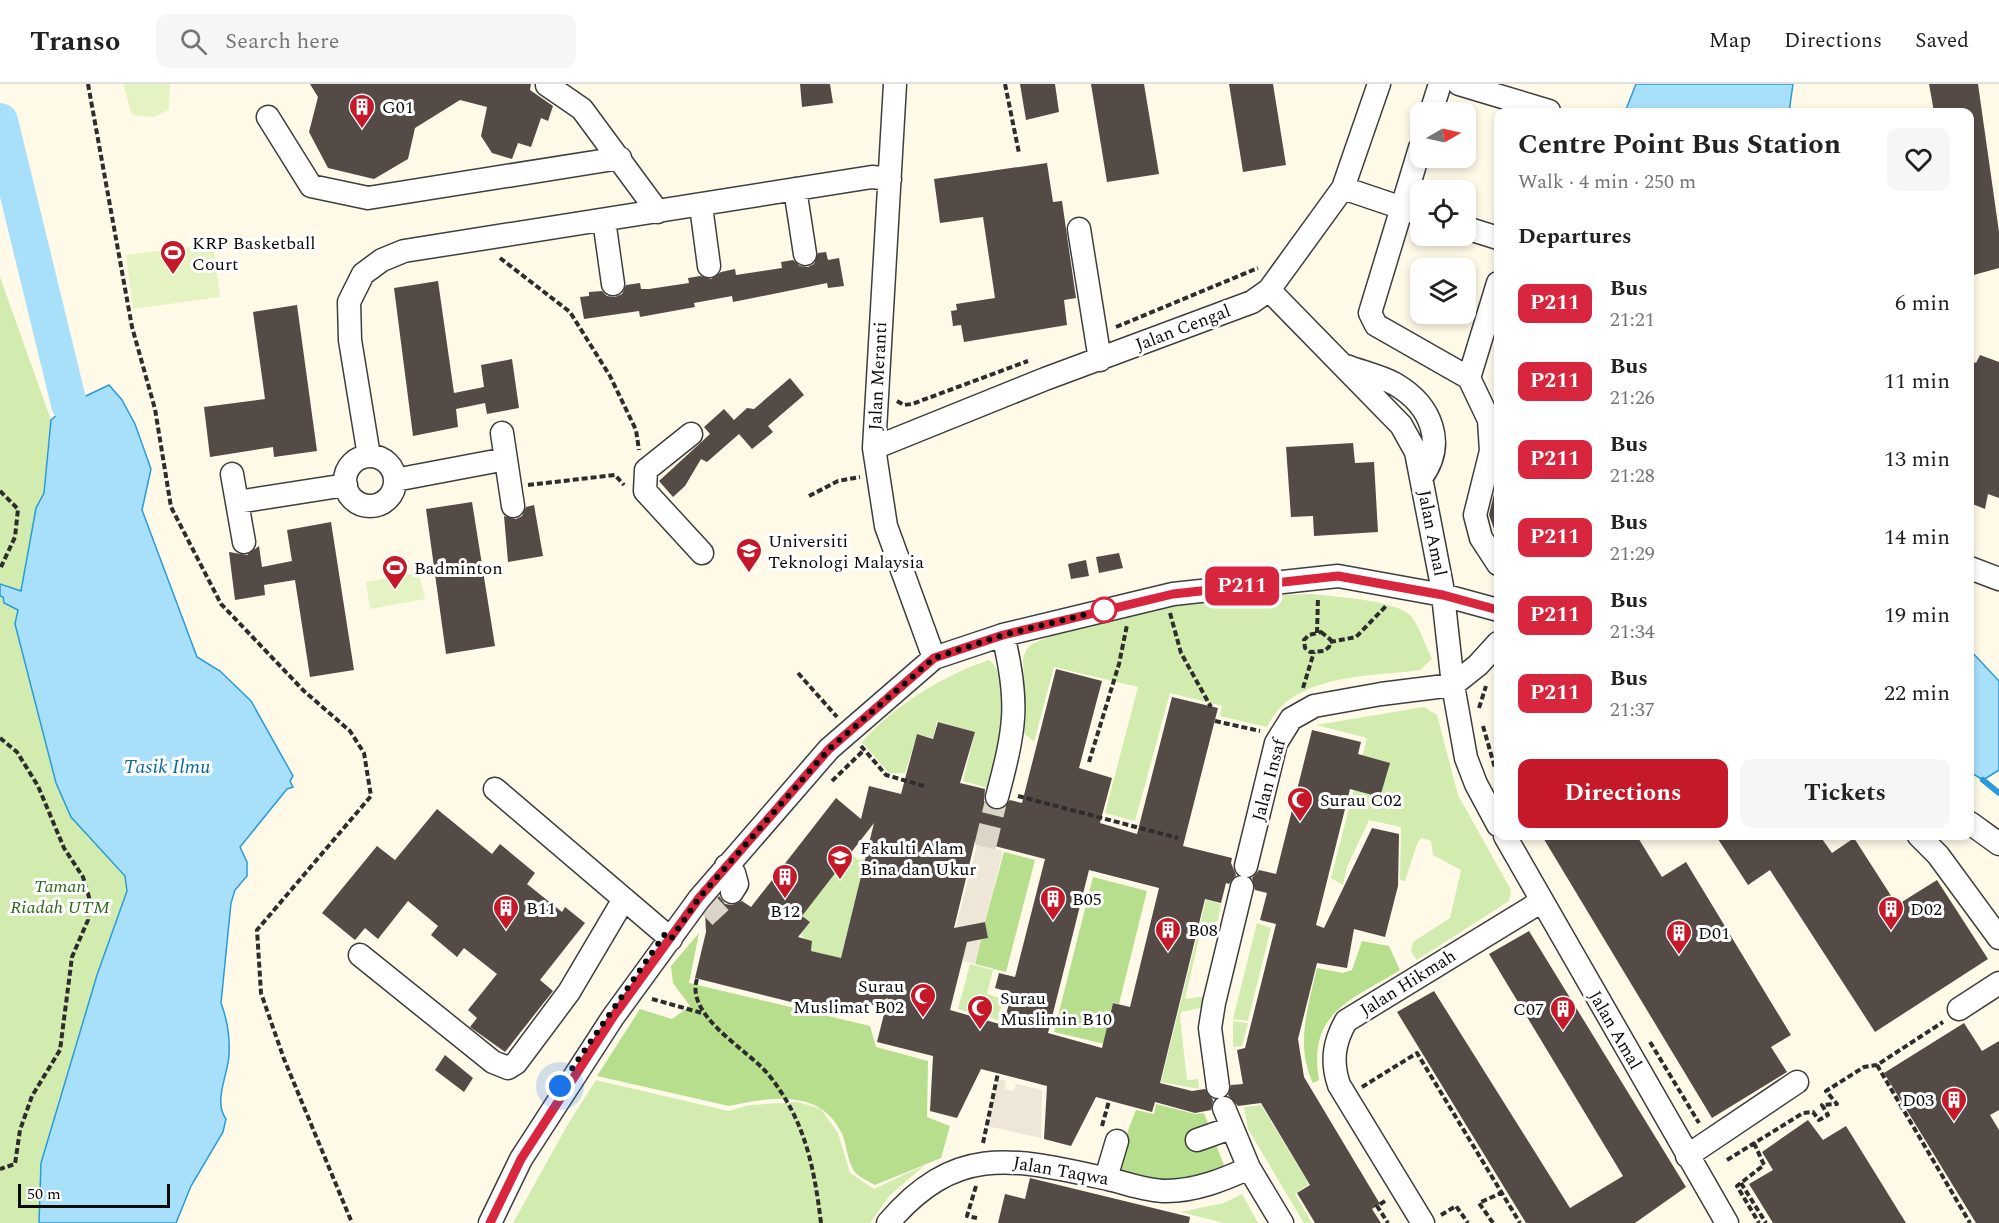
<!DOCTYPE html>
<html lang="en">
<head>
<meta charset="utf-8">
<style>
  :root { --surface:#fff; --page:#f6f6f6; --text:#222; --muted:#767676; --line:#e0e0e0; --accent:#c51829 }
  body { margin:0; font-family:Spectral,serif; background:var(--page); color:var(--text); height:100vh; display:flex; flex-direction:column; font-size:22px; white-space:nowrap }
  * { box-sizing:border-box; margin:0 }
  p { font-size:20px; color:var(--muted) }
  .icon { flex:none; width:33px; height:33px; fill:none; stroke:currentColor; stroke-width:2; stroke-linecap:round; stroke-linejoin:round }
  .map { position:relative; flex:1; overflow:hidden }
  .drawer { position:absolute; left:1494px; top:24px; width:480px; height:732px; display:flex; flex-direction:column; background:var(--surface); border-radius:12px; box-shadow:0 3px 9px #0003 }
  .drawer>* { flex:none }
  .badge { padding:0 12px; border-radius:9px; font-size:21px; line-height:39px }
  .needle { width:39px; rotate:81deg }
  .fabs { position:absolute; left:1410px; top:18px; display:grid; gap:12px }
  .fabs a { display:grid; place-items:center; width:66px; height:66px; border-radius:12px; background:var(--surface); box-shadow:0 3px 9px #0003; font-size:30px }
  .scale { position:absolute; left:18px; bottom:15px; width:152px; box-sizing:border-box; padding-left:6px; border:3px solid #0b0b0b; border-top:0; font-size:16px; line-height:21px; white-space:nowrap; color:#0b0b0b; -webkit-text-stroke:4px #fff; paint-order:stroke }
  .you { position:absolute; width:30px; height:30px; margin:-15px; border:4px solid #fff; border-radius:50%; background:#1a73e8; box-shadow:0 0 0 9px #1a73e833 }
  .map>.badge { position:absolute; translate:-50% -50%; box-shadow:0 0 0 3px #fff }
  h2 { padding:0 24px; font-size:22px; line-height:54px }
  .round { display:grid; place-items:center; flex:none; width:63px; height:63px; border-radius:12px; background:var(--page) }
  .headline { display:flex; align-items:center; justify-content:space-between; height:102px; padding:0 24px }
  h1 { font-size:28px; font-weight:700; line-height:45px }
  .action { display:flex; gap:12px; margin-top:auto; padding:12px 24px }
  .action a { flex:1; height:69px; border-radius:12px; background:var(--accent); color:#fff; font-size:24px; font-weight:700; line-height:69px; text-align:center }
  .action a+a { background:var(--page); color:var(--text) }
  ul { padding:0; list-style:none }
  li { display:flex; align-items:center; gap:18px; height:78px; padding:0 24px }
  li div { flex:1 }
  li b { display:block; font-size:22px }
  li em { font-style:normal }
  li .badge { min-width:66px; font-weight:700; text-align:center }
  header { display:flex; align-items:center; gap:36px; box-sizing:border-box; height:84px; padding:0 30px; background:var(--surface); border-bottom:2px solid var(--line) }
  header strong { font-size:28px }
  nav { display:flex; gap:33px; margin-inline-start:auto; font-size:21px }
  .search { width:420px; height:54px; background:var(--page); display:flex; align-items:center; gap:15px; box-sizing:border-box; padding:0 21px; border-radius:12px; color:var(--muted); font-size:22px }
  .map>svg:first-child { display:block }
  .green { fill:#d2ecaf }
  .forest { fill:#b6de8d }
  .pitch { fill:#e4f3c1 }
  .plaza { fill:#eee7d8 }
  .water { fill:#a8e0fb; stroke:#299bd9; stroke-width:1.5 }
  .lines { fill:none; stroke-linecap:round; stroke-linejoin:round }
  .stream { stroke:#299bd9; stroke-width:6 }
  .river { stroke:#a8e0fb; stroke-width:36 }
  .building { fill:#544b46; fill-rule:evenodd }
  .minor-tunnel { stroke:#dad5c7; stroke-width:22; stroke-dasharray:22 11; stroke-linecap:butt }
  .minor-casing { stroke:#3e3e3e; stroke-width:25 }
  .path { stroke:#2d2d2d; stroke-width:4; stroke-dasharray:6 3; stroke-linecap:butt }
  .minor { stroke:#fff; stroke-width:22 }
  .line-casing { stroke:#fff; stroke-width:14 }
  .line { stroke:#d7263d; stroke-width:9 }
  .walk { stroke:#0b0b0b; stroke-width:6; stroke-dasharray:0 10.8 }
  .stop-dot { fill:#fff; stroke:#d7263d; stroke-width:3 }
  .labels { text-anchor:middle; dominant-baseline:central; stroke-width:6; stroke-linejoin:round; paint-order:stroke }
  .poi-label { font-size:18px; fill:#0b0b0b; stroke:#fff; text-anchor:start }
  .street-label { font-size:18px; fill:#0b0b0b; stroke:#fff }
  .park-label { font-size:18px; font-style:italic; fill:#2b6717; stroke:#fff }
  .water-label { font-size:20px; font-style:italic; fill:#0b6aa5; stroke:#fff }
</style>
</head>
<body>
<header>
<strong>Transo</strong>
<div class="search"><svg class="icon" aria-label="search" viewBox="0 0 24 24"><circle cx="10" cy="10" r="6"/><path d="M15 15l6 6"/></svg>Search here</div>
<nav><a>Map</a><a>Directions</a><a>Saved</a></nav>
</header>
<div class="map">
<svg width="1999" height="1139" viewBox="0 0 1999 1139">
  <rect width="100%" height="100%" fill="#fff9e8"/>
  <path class="green" d="M0 193 51 336 44 409 36 424 21 507 0 500Z
    M1313 510C1334 513 1399 516 1412 533 1420 545 1426 562 1432 575L1420 586C1369 593 1293 589 1267 643L1220 632 1222 622 1170 609 1135 737 1105 729 1138 603 1054 583 1034 658 1024 649 1026 633 1023 575 1026 566 1032 560C1119 522 1218 511 1313 510Z
    M0 512 3 513 4 519 18 526 71 733 125 792 127 807 97 891 41 1079 39 1139H0Z
    M989 576C1017 596 994 675 988 704L963 697 975 648 937 637 933 654 917 650 905 689H889L862 658C895 621 942 592 989 576Z
    M1424 623 1437 631 1458 711 1511 806 1509 817 1417 876 1411 868 1413 858 1450 834 1461 786 1433 771 1431 757 1421 754 1417 760 1405 797 1400 796 1401 743 1369 736 1347 783 1343 801 1331 794 1367 654 1316 641Z
    M851 769 858 776 865 775 841 874 811 867 812 857 804 855 801 849 810 838 802 832Z
    M1206 816 1221 820 1218 837 1202 841 1185 915 1206 912 1205 923 1181 928 1180 933 1187 996 1198 995 1199 1005 1161 998Z
    M1257 839 1271 844 1248 937 1233 935Z
    M970 880 993 886 987 910 1003 915 998 936 958 925Z
    M1233 937 1248 939 1242 962 1233 963Z
    M596 996 728 1027 750 1021 798 1018 821 1025 838 1049 850 1089 874 1105 925 1081 890 1111 870 1139H513L568 1040Z
    M1261 1021 1309 1100 1295 1110 1312 1139H1304L1248 1045 1244 1023Z
    M1242 1110 1258 1139H1224L1180 1128 1224 1119Z"/>
  <path class="forest" d="M1004 768 1035 776 1006 888 975 880 981 856 988 854 985 838Z
    M1093 793 1147 807 1119 920 1113 918 1108 937 1115 939 1109 961 1054 948Z
    M699 849 689 899 870 942 876 963 928 977 927 1033 950 1042 941 1074 875 1101C868 1097 856 1092 853 1085 847 1075 847 1061 842 1050 821 1004 770 1013 729 1022L597 992 640 925 672 935 690 922 673 899 671 882Z
    M1362 857 1389 862 1400 886C1352 916 1307 928 1319 996L1313 999C1295 961 1308 923 1317 884L1343 889 1352 886Z
    M1156 1020 1195 1030 1204 1029 1225 1084 1171 1100 1120 1087 1124 1057 1136 1026 1154 1030Z"/>
  <path class="pitch" d="M123 0H170L169 26 153 33 132 31Z
    M213 160 220 213 133 225 126 171Z
    M419 489 425 515 370 525 366 498Z"/>
  <path class="plaza" d="M977 761 1003 767 985 838 972 840 975 857 981 856 974 880 948 873Z
    M997 995 1006 997 1005 1005 1014 1007 1016 1000 1042 1006 1041 1054 987 1042Z"/>
  <path class="water" d="M1636 0H1793L1789 28H1625Z
    M109 301 122 316 135 340 151 385 142 426 197 573 220 587 251 617 293 692 290 697 293 703 287 705 240 763 247 778V792L235 806 231 819 221 919C227 935 230 954 229 971 228 991 213 1017 226 1035L223 1048 191 1102 176 1139H39L41 1079 97 891 127 807 125 792 71 733 56 699 15 540 18 526 4 519 3 513 0 512V500L21 507 36 424 44 409 51 336 69 320Z
    M1970 566 1999 597V686L1983 696 1970 688Z"/>
  <g class="lines">
    <path class="stream" d="M1983 696 1999 709"/>
    <path class="river" d="M0 37 69 320"/>
  </g>
  <path class="building" d="M310 0H531L530 6 553 22 548 37 541 34 531 63 518 59 512 75 492 69 481 52 487 23 460 16 415 44 408 75 374 95 328 84 309 48 318 13Z
    M800 0H830L833 19 802 23Z
    M1020 0H1055L1059 28 1026 36Z
    M1091 0H1144L1159 90 1107 98Z
    M1229 0H1273L1286 81 1243 88Z
    M1929 0H1978L1999 148V184L1970 192V28H1934Z
    M1047 79 1053 118 1062 117 1076 214 1064 216 1067 241 964 258 961 241 953 242 951 227 957 226 956 220 995 214 983 133 940 139 934 95Z
    M826 168 828 176 839 174 844 202 828 204 827 199 733 218 732 212 694 219 695 223 640 233 639 227 584 235 580 213 589 212V208L602 207 607 212 615 213 622 210 626 201 640 199 641 205H649L689 199 688 194 700 192 711 195 721 188 735 185 736 191 782 184 781 178 793 176 800 182 808 183 814 180 818 169Z
    M438 197 454 309 484 303 481 281 512 275 519 324 487 330 485 319 456 325 458 343 413 352 394 204Z
    M297 221 317 367 274 373 273 363 210 373 204 323 265 315 253 228Z
    M1980 271 1999 278V414L1988 410 1985 425 1970 419V276L1976 279Z
    M790 294 804 311 768 342 773 348 752 365 739 350 707 378 701 375 685 402 673 413 659 397 710 350 704 343 724 325 734 336 747 324 754 325Z
    M1353 359 1355 379 1374 378 1378 448 1314 452 1313 432 1291 433 1286 363Z
    M1498 393V456L1489 431Z
    M472 418 495 562 446 570 426 425Z
    M534 421 543 472 508 478 504 432 516 435 522 432 526 423Z
    M331 438 354 586 310 593 295 496 264 501 265 511 235 516 229 468 247 471 259 462 262 483 292 477 287 446Z
    M1119 469 1123 484 1099 489 1096 473Z
    M1086 476 1089 492 1071 495 1068 480Z
    M1056 585 1102 597 1079 684 1112 694 1100 739 1137 750 1172 613 1218 624 1183 762 1232 774 1231 779 1236 791 1229 800 1226 799 1221 819 1205 815 1160 999 1192 1007 1205 1005 1213 1016 1211 1026 1195 1029 1155 1018 1152 1028 1096 1013 1071 1062 1044 1055 1047 1002 981 985 957 1034 930 1027 933 972 877 958 888 914 859 927 837 923 835 929 695 894 706 848 705 829 719 812 725 820 732 821 742 817 751 823 836 714 861 735 869 702 901 710 917 650 933 655 938 638 975 648 960 699 985 705 984 717 993 726H1001L1010 716 1022 719ZM874 739 841 874 811 867 812 857 798 853 810 838 802 832ZM975 757 1045 775 1015 893 999 889 995 904 1012 909 1003 941 950 926 967 858 988 854 985 838 954 844ZM1089 786 1159 804 1130 923 1113 919 1102 964 1048 949Z
    M1312 646 1361 658 1358 670 1390 679 1380 713 1350 705 1316 841 1324 844 1372 744 1399 750 1398 802 1385 853 1354 845 1347 884 1317 879 1298 955 1304 993 1380 1120 1372 1125 1381 1139H1315L1297 1109 1310 1101 1261 1019 1238 1022 1228 1011 1231 1001 1243 1000 1237 966 1245 964 1276 840 1260 836 1267 809 1255 806 1252 794 1259 786 1276 790Z
    M437 725 492 770 500 760 535 789 527 800 562 828 565 823 585 839 540 896 553 907 505 968 470 943 477 934 468 926 497 890 464 864 457 873 431 851 438 842 408 817 378 855 365 844 355 856 322 829 377 762 395 776Z
    M1542 752H1637L1662 793 1686 778 1791 951 1771 963 1787 988 1712 1034Z
    M1716 752H1820L1832 769 1854 754 1897 821 1937 796 1988 875 1875 948 1770 786 1748 801Z
    M1529 847 1686 1103 1635 1139H1526L1397 928 1434 907 1570 1124 1623 1092 1489 870Z
    M1964 939 1982 967 1999 957V1026L1990 1031 1999 1046V1139H1976L1884 989Z
    M445 971 473 994 464 1008 435 986Z
    M1808 1036 1823 1056 1846 1042 1906 1139H1773L1749 1100 1773 1086 1762 1068Z
    M1030 1094 1190 1133 1189 1139H998L1005 1110 1025 1115Z"/>
  <g class="lines">
    <path class="minor-tunnel" d="M985 763 997 713
      M705 833 732 808"/>
    <defs>
      <path id="minor" d="M895 0 874 364 886 442 934 574
        M1459 0 1549 27
        M547 1 582 25 658 128
        M1431 28 1440 0
        M268 33 311 102 368 114 620 74
        M1420 64 1370 229 1376 241 1469 294 1489 336 1491 367 1475 431 1481 454 1498 480
        M1343 104 1420 130
        M795 105 805 170
        M701 122 709 182
        M604 136 613 200
        M1466 144 1498 154
        M1079 145 1100 276
        M1269 206 1401 341 1416 368 1442 502 1453 601 1466 674 1476 700 1498 741
        M1346 282C1362 288 1380 292 1395 300 1431 321 1447 359 1421 394
        M1469 294 1498 199
        M502 349 513 422
        M691 350 646 386 645 407 702 469
        M874 364 1045 295 1252 218 1269 206 1343 104 1379 0
        M369 372 350 256 349 218 363 190 382 176 404 167 872 93 890 95
        M345 397a25 25 0 1 1 50 0a25 25 0 1 1-50 0Z
        M232 390 244 458
        M395 396 506 375
        M237 418 346 401
        M1970 484 1999 495
        M495 705 671 855
        M997 713C1015 645 1020 620 1003 551
        M1970 739 1999 760
        M1505 752 1727 1139
        M1919 752 1938 771 1999 854
        M726 782 734 789 737 800 732 808
        M1246 782 1276 659 1291 635 1314 622 1381 610 1453 601 1478 581 1498 559
        M360 871 493 978 508 984 516 979 569 908 624 815
        M1959 925 1999 899
        M1218 1003 1210 944 1214 919 1242 803
        M1224 1024 1249 1084 1282 1139
        M1197 1056 1231 1044
        M1687 1072 1797 998
        M1106 1094 1117 1057
        M490 1139 521 1075 613 933 699 815 829 665 934 574 1003 551 1173 510 1338 492 1443 511 1498 526
        M888 1139C957 1058 1015 1075 1108 1095 1126 1099 1147 1107 1166 1107 1195 1107 1223 1096 1249 1084
        M1423 1139 1339 1001C1331 977 1334 958 1346 937L1542 817"/>
    </defs>
    <use href="#minor" class="minor-casing"/>
    <path class="path" d="M88 0 132 243 155 325 171 423 221 520 304 607 350 647 364 669 371 712 257 846 261 909 284 975 352 1139
      M1005 0 1019 69
      M500 174 570 228 610 292 636 346 639 366
      M1116 243 1258 184
      M897 317 904 321 912 320 1028 277
      M528 401 615 391 624 401
      M0 407 18 425 15 453 0 485
      M809 412 838 397 860 393
      M1170 529 1181 569 1211 623
      M1321 548 1331 556 1329 563 1324 567 1310 568 1305 564 1304 556 1309 551Z
      M1317 549 1318 513
      M1330 558 1356 553 1387 521
      M798 589 837 633
      M1303 604 1314 568
      M1479 624 1486 602
      M1215 637 1260 647
      M1483 642 1495 684
      M0 654 17 668 38 702 64 764 83 793 89 813 88 836 72 873 60 966 32 1012 20 1046 15 1080 0 1085
      M861 662 886 691 924 702
      M1089 678 1119 580 1127 541
      M832 697 864 666
      M1018 712 1178 754
      M697 895C685 932 747 965 768 990 805 1036 814 1082 821 1139
      M652 915 702 929
      M1650 958 1699 1039
      M1877 981 1970 1139
      M1362 1003 1417 969 1520 1139
      M1102 1042 1109 1017
      M983 1059 998 989
      M1754 1059 1764 1081 1737 1102 1759 1139
      M1727 1076 1803 1029 1813 1028 1819 1036 1828 1031 1822 1021 1837 1020 1826 1007 1864 983 1877 981 1943 938
      M1741 1099 1766 1139
      M976 1102 967 1132 977 1134
      M1385 1117 1377 1122 1388 1139
      M1441 1131 1456 1122 1468 1139
      M1493 1139 1479 1119 1501 1109"/>
    <use href="#minor" class="minor"/>
  </g>
  <g class="lines">
    <defs>
      <path id="line" d="M490 1139 521 1075 613 933 699 814 829 665 934 574 1003 551 1173 510 1338 492 1443 511 1498 526"/>
    </defs>
    <use href="#line" class="line-casing"/>
    <use href="#line" class="line"/>
    <path class="walk" d="M560 1002 665 850 671 855 699 814 829 665 934 574 1003 551 1108 525 1104 526"/>
  </g>
  <defs>
    <symbol id="building-pin" viewBox="-11 -11 22 30"><path d="M0 17L-7.5 6A9.5 9.5 0 1 1 7.5 6Z" fill="#c51829" stroke="#fff"/><path d="M-4-6H4V6H1V3H-1V6H-4ZM-2.5-4.3h1.7v1.8h-1.7ZM.8-4.3h1.7v1.8H.8ZM-2.5-1h1.7V.8h-1.7ZM.8-1h1.7V.8H.8Z" fill="#fff"/></symbol>
    <symbol id="stadium-pin" viewBox="-11 -11 22 30"><path d="M0 17L-7.5 6A9.5 9.5 0 1 1 7.5 6Z" fill="#c51829" stroke="#fff"/><path d="M0-5a6.5 5 0 1 0 0 10a6.5 5 0 1 0 0-10ZM-3.5-1.8h7v3.6h-7Z" fill="#fff"/></symbol>
    <symbol id="university-pin" viewBox="-11 -11 22 30"><path d="M0 17L-7.5 6A9.5 9.5 0 1 1 7.5 6Z" fill="#c51829" stroke="#fff"/><path d="M0-5L7-2L0 1L-7-2ZM-4 1L0 2.5L4 1V4Q0 6-4 4Z" fill="#fff"/></symbol>
    <symbol id="mosque-pin" viewBox="-11 -11 22 30"><path d="M0 17L-7.5 6A9.5 9.5 0 1 1 7.5 6Z" fill="#c51829" stroke="#fff"/><path d="M3.5-4.9A6 6 0 1 0 3.5 4.9A5 5 0 1 1 3.5-4.9Z" fill="#fff"/></symbol>
  </defs>
  <g fill-rule="evenodd">
    <use href="#building-pin" x="347" y="8" width="30" height="40"/>
    <use href="#stadium-pin" x="158" y="154" width="30" height="40"/>
    <use href="#university-pin" x="734" y="452" width="30" height="40"/>
    <use href="#stadium-pin" x="380" y="469" width="30" height="40"/>
    <use href="#mosque-pin" x="1285" y="701" width="30" height="40"/>
    <use href="#university-pin" x="825" y="759" width="30" height="40"/>
    <use href="#building-pin" x="770" y="778" width="30" height="40"/>
    <use href="#building-pin" x="1038" y="800" width="30" height="40"/>
    <use href="#building-pin" x="491" y="809" width="30" height="40"/>
    <use href="#building-pin" x="1876" y="810" width="30" height="40"/>
    <use href="#building-pin" x="1153" y="831" width="30" height="40"/>
    <use href="#building-pin" x="1664" y="834" width="30" height="40"/>
    <use href="#mosque-pin" x="908" y="897" width="30" height="40"/>
    <use href="#mosque-pin" x="965" y="909" width="30" height="40"/>
    <use href="#building-pin" x="1548" y="910" width="30" height="40"/>
    <use href="#building-pin" x="1939" y="1001" width="30" height="40"/>
  </g>
  <circle class="stop-dot" cx="1104" cy="526" r="12"/>
  <g class="labels">
    <g class="poi-label">
      <text x="382" y="23">G01</text>
      <text x="192" y="159">KRP Basketball<tspan x="192" dy="21">Court</tspan></text>
      <text x="768" y="457">Universiti<tspan x="768" dy="21">Teknologi Malaysia</tspan></text>
      <text x="414" y="484">Badminton</text>
      <text x="1320" y="716">Surau C02</text>
      <text x="860" y="764">Fakulti Alam<tspan x="860" dy="21">Bina dan Ukur</tspan></text>
      <text x="1072" y="815">B05</text>
      <text x="526" y="824">B11</text>
      <text x="1910" y="825">D02</text>
      <text x="785" y="827" text-anchor="middle">B12</text>
      <text x="1188" y="846">B08</text>
      <text x="1698" y="849">D01</text>
      <text x="904" y="902" text-anchor="end">Surau<tspan x="904" dy="21">Muslimat B02</tspan></text>
      <text x="1000" y="914">Surau<tspan x="1000" dy="21">Muslimin B10</tspan></text>
      <text x="1544" y="925" text-anchor="end">C07</text>
      <text x="1934" y="1016" text-anchor="end">D03</text>
    </g>
    <g class="street-label">
      <text transform="translate(1183 244) rotate(-21)">Jalan Cengal</text>
      <text transform="translate(878 292) rotate(-87)">Jalan Meranti</text>
      <text transform="translate(1432 449) rotate(79)">Jalan Amal</text>
      <text transform="translate(1269 696) rotate(-75)">Jalan Insaf</text>
      <text transform="translate(1408 899) rotate(-32)">Jalan Hikmah</text>
      <text transform="translate(1615 946) rotate(60)">Jalan Amal</text>
      <text transform="translate(1061 1087) rotate(10)">Jalan Taqwa</text>
    </g>
    <g class="park-label">
      <text x="60" y="802">Taman<tspan x="60" dy="21">Riadah UTM</tspan></text>
    </g>
    <g class="water-label">
      <text x="167" y="683">Tasik Ilmu</text>
    </g>
  </g>
</svg>
<div class="fabs">
<a><svg class="needle" viewBox="-14 -14 28 28"><path d="M0-13l5 13h-10z" fill="#e53935"/><path d="M0 13l5-13h-10z" fill="#767676"/></svg></a>
<a><svg class="icon" aria-label="locate" viewBox="0 0 24 24"><circle cx="12" cy="12" r="6"/><path d="M12 2v4M12 18v4M2 12h4M18 12h4"/></svg></a>
<a><svg class="icon" aria-label="layers" viewBox="0 0 24 24"><path d="M12 4l9 5-9 5-9-5zM3 14l9 5 9-5"/></svg></a>
</div>
<div class="scale">50 m</div>
<div class="you" style="left:560px;top:1002px"></div>
<b class="badge" style="left:1242px;top:502px;background:#d7263d;color:#fff">P211</b>
<section class="drawer">
<div class="headline"><div><h1>Centre Point Bus Station</h1><p>Walk · 4 min · 250 m</p></div><a class="round"><svg class="icon" aria-label="heart" viewBox="0 0 24 24"><path d="M12 20l-8-8c-3-5 5-10 8-4 3-6 11-1 8 4z"/></svg></a></div>
<h2>Departures</h2>
<ul>
<li><span class="badge" style="background:#d7263d;color:#fff">P211</span><div><b>Bus</b><p>21:21</p></div><em>6 min</em></li>
<li><span class="badge" style="background:#d7263d;color:#fff">P211</span><div><b>Bus</b><p>21:26</p></div><em>11 min</em></li>
<li><span class="badge" style="background:#d7263d;color:#fff">P211</span><div><b>Bus</b><p>21:28</p></div><em>13 min</em></li>
<li><span class="badge" style="background:#d7263d;color:#fff">P211</span><div><b>Bus</b><p>21:29</p></div><em>14 min</em></li>
<li><span class="badge" style="background:#d7263d;color:#fff">P211</span><div><b>Bus</b><p>21:34</p></div><em>19 min</em></li>
<li><span class="badge" style="background:#d7263d;color:#fff">P211</span><div><b>Bus</b><p>21:37</p></div><em>22 min</em></li>
</ul>
<div class="action"><a>Directions</a><a>Tickets</a></div>
</section>
</div>
</body>
</html>
